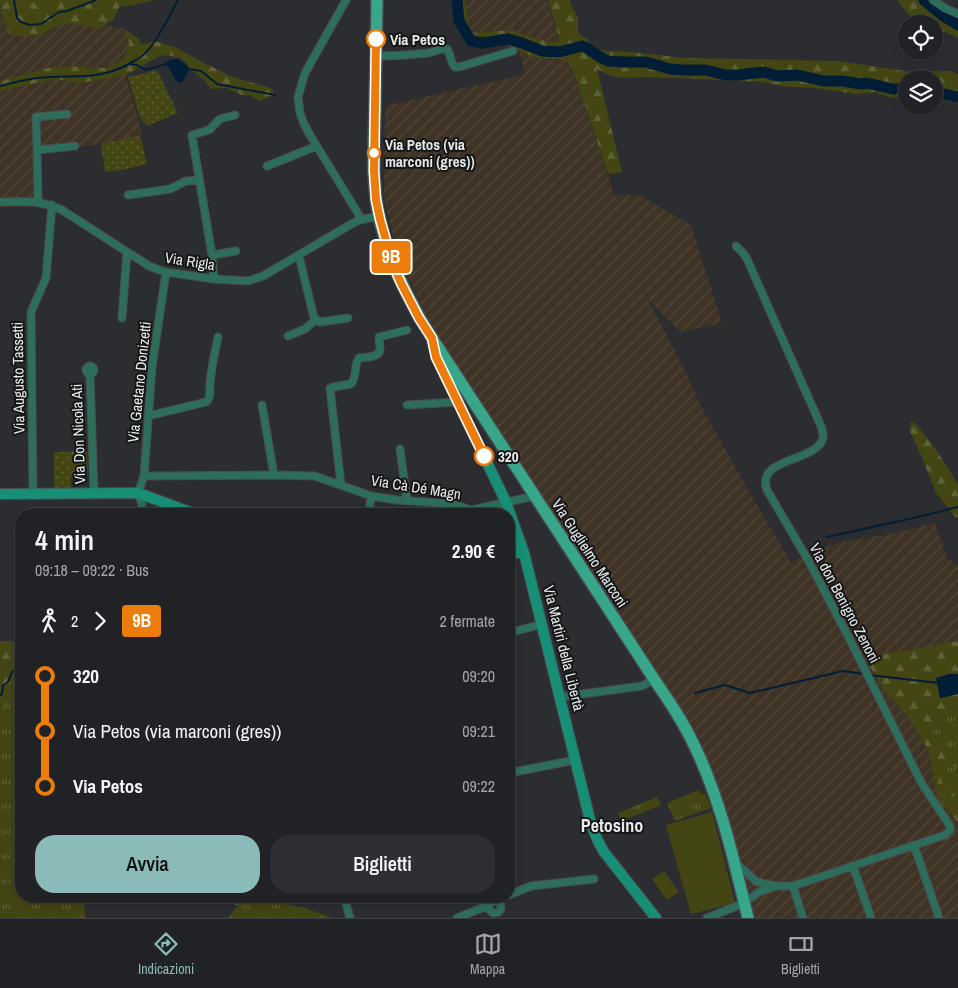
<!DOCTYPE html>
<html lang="it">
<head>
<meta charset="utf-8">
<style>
  :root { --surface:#212225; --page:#2d2f32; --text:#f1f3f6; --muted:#a2a4a7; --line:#3e3f42; --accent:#8bbbb9 }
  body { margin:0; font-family:"Archivo Narrow",sans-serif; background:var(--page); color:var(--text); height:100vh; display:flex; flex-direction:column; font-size:19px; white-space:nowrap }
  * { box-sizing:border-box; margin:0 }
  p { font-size:16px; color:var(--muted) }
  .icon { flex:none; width:28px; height:28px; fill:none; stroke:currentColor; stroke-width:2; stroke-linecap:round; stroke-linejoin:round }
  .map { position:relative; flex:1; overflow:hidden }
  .side { position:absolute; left:15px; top:508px; width:500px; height:395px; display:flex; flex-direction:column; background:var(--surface); border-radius:20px; box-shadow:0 2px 8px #0003,0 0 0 1px var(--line) }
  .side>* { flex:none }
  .badge { padding:0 10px; border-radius:4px; font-size:18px; line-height:32px }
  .buttons { position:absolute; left:898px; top:15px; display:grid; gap:10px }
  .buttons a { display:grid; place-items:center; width:45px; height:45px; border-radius:50%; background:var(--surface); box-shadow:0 2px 8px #0003,0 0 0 1px var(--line); font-size:25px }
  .map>.badge { position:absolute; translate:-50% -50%; box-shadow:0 0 0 2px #fff }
  .legs { display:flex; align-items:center; gap:8px; height:55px; padding:0 20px; font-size:16px }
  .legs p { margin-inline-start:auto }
  .head { display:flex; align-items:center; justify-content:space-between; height:85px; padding:0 20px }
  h1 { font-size:28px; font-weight:600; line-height:38px }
  .action { display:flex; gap:10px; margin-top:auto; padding:10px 20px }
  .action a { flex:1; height:58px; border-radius:20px; background:var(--accent); color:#111; font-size:20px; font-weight:600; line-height:58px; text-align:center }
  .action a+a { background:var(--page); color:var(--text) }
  ul { padding:0 20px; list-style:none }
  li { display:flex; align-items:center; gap:18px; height:55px; font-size:19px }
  li i { display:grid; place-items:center; width:8px; height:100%; margin:0 6px; background:currentColor }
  li i::after { content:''; width:12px; height:12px; margin:-6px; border:4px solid; border-radius:50%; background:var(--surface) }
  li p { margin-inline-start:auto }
  li:first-child i { background:linear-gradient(#0000 50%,currentColor 0) }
  li:last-child i { background:linear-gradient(currentColor 50%,#0000 0) }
  .menu { display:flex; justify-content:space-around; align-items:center; height:70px; border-top:1px solid var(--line); background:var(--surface); font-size:14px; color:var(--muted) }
  .menu a { display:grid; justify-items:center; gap:2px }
  .menu .active { color:var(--accent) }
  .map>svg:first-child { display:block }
  .industrial { fill:url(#industrial-furrows) }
  .grass { fill:url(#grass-tufts) }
  .forest { fill:url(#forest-firs) }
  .park { fill:url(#park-dots) }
  .pitch { fill:#434513 }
  .water { fill:#021e36 }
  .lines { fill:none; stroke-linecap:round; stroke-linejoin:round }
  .stream { stroke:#021e36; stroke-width:2 }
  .river { stroke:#021e36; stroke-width:11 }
  .street-casing { stroke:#4a4b4f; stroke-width:9 }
  .secondary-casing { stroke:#4a4b4f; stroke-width:12 }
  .primary-casing { stroke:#4a4b4f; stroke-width:14 }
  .street { stroke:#2d6d5c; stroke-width:7 }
  .secondary { stroke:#168f76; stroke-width:10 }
  .primary { stroke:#38a68b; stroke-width:11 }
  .line-1-casing { stroke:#fff; stroke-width:11 }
  .line-1 { stroke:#ec7c0c; stroke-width:8 }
  .stop-1-dot { fill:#fff; stroke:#ec7c0c; stroke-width:2.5 }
  .labels { text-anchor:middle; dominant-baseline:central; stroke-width:4; stroke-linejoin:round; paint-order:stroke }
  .stop-label { font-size:15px; font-weight:bold; fill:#e8e9eb; stroke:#151617; text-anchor:start }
  .street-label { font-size:15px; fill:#e8e9eb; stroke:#151617 }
  .quarter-label { font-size:18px; font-weight:bold; fill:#e8e9eb; stroke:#151617 }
</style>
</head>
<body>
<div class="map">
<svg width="958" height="918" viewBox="0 0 958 918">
  <defs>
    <pattern id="industrial-furrows" width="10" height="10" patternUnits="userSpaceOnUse" patternTransform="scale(1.25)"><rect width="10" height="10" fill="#3e3324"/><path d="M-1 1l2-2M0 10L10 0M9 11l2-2" fill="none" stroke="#514739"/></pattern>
    <pattern id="grass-tufts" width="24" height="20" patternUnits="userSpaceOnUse" patternTransform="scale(1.25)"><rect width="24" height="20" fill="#434513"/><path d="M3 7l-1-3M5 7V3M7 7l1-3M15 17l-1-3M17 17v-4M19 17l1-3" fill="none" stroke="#5e6036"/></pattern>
    <pattern id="forest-firs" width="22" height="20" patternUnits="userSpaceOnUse" patternTransform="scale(1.25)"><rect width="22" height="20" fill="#434513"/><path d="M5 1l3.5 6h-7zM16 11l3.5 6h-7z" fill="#5e6036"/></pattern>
    <pattern id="park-dots" width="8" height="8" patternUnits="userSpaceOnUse" patternTransform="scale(1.25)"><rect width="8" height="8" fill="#434513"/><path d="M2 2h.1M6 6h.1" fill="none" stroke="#5e6036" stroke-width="1.8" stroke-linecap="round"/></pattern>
  </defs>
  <rect width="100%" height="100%" fill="#2c2d31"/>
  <path class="industrial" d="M465 0H547L560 42H552L530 37 513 30 470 33Z
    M0 10 5 18 9 33 49 31 55 27 68 23 97 28 105 25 124 29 129 44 124 59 105 68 91 67 86 68 52 67 0 81Z
    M519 51 545 59 556 58 568 62 573 69 614 195H639L691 225 722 323 680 332 647 298 687 375 700 404 751 495 791 562 831 545 856 539 886 535 935 523 947 558 958 566V641L879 655 866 660 885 692 899 706 915 727 928 750 938 800 958 822V918H754L700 739 486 415 458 370 426 314 398 256 384 198 385 106 525 74Z
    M126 75 142 134 101 144 40 152 42 206 0 207V91L55 79 81 83Z"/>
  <path class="grass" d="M15 693 21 699V896H87L84 908 86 918H0V710Z
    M958 711V753L944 748 931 731 936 724Z
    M939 765 949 767 958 766V799L942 783Z
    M699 790 701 794 705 793 711 808 675 821 667 803Z
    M657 797 661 805 621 821 618 813Z
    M281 903 305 908 333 918H228L239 904Z"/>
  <path class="forest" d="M0 0H155L133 5 119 7 114 19 105 25 97 28 68 23 55 27 40 35 17 36 9 33C5 21 0 13 0 0Z
    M455 0H465L470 33 513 30 530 37 552 42H559V37L548 0H570L573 9 578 17V32L582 36 587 39 591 45 600 50 642 53 684 58 837 61 912 72 951 71 958 75V103L934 99V79H906V96L893 98 874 92 856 94 814 88 781 86 763 82 699 79 680 78 645 77 623 78 611 76 597 69 622 172 608 174 573 69 568 62 556 58 545 59 531 56 519 51 501 42 474 43 464 40 457 15Z
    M897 0H929L949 16 958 19V38L945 32 935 38 934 37V24H916Z
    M124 29 139 39 142 45 154 41 175 47 200 61 233 77 271 88 274 93 273 95 260 101 249 95H242L227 88 211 89 204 80 193 71 181 58 167 55 161 56 152 60 126 75 81 83 55 79 0 91V81L52 67 81 66 86 68 90 67 105 68 124 59 129 44Z
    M911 421 917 425 939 454 958 484V518L955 517 936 493 921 455 910 432Z
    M0 641H14L21 643V699L15 694 0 710Z
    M958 641V674H949L936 678 940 698 958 694V711L936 724 931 731 944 748 958 753V766L949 768 939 766 942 783 958 799V822L938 800 928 750 915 727 899 706 885 692 866 660 868 657 879 655Z"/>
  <path class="park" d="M157 70 178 113 147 126 140 118 128 77Z
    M140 135 147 164 122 170 105 172 101 144Z
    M87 451 88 475 71 476V488H54V452Z"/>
  <path class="pitch" d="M712 812 735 903 691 914 666 825Z
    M664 871 679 892 667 900 652 879Z"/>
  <path class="water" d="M178 59 187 65 189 70 183 81 180 83 176 81 166 63 169 60Z
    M949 674H958V694L940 698 936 678Z"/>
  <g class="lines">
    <path class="stream" d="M14 0 17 18 21 22 30 25 41 24 59 12 67 11 96 0
      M129 64 137 65 146 70 166 64
      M189 69 201 71 217 84 275 95
      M0 86C12 83 25 79 37 78 71 74 96 81 127 65 131 62 137 60 141 57 158 42 167 19 178 0
      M827 537 918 517 958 507
      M869 675 939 683
      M695 693 725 685 750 693 843 671 865 674
      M0 695 2 694 3 685 8 682 12 672 21 667"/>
    <path class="river" d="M457 0 459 21 471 41 483 43 508 39 522 43 542 51 559 52 582 46 587 48 600 57 608 61 622 62H646L670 69 683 70H706L725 75H737L764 72 777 76 797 75 824 81H842L861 84 867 83 893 89H906
      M924 0 942 15 958 25
      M934 92 958 97"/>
    <defs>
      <path id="street" d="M346 0 305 73 298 97 300 113 304 124 310 135 359 215 360 220
        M933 0 945 8 958 14
        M376 56C393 56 411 55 428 53 434 52 440 48 447 49 451 55 450 62 455 67H459L513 51
        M37 150 36 117 67 114
        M267 166 317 146
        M128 195 170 189 186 181 199 180
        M0 202C25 201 39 200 62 210L149 266 159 270 166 272 214 279 248 281 263 276 353 223 360 220 379 216
        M38 202 37 150 75 146
        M736 246 743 253 747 259 821 426C822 430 824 435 823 438 816 463 755 457 767 490L808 560 848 636 922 784 950 826V830L945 835 793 886H777L757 882 736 863
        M212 255 236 251
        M299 256 314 318 320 322 348 318
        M214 279 212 255 192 135 209 130 220 119 235 115
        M122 318 127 252
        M288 336 305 329 316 319
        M86 370a4 4 0 1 1 8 0a4 4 0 1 1-8 0Z
        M90 374 94 493
        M262 405 274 475
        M407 405 457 402
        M148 416 206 402C212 397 209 391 210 384 211 368 215 353 218 337
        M400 449 407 501
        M144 476 274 475 315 476 371 496 397 500 453 504 471 510 535 496
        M341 485 330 388 333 387 351 384C358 375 353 366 359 358 366 357 380 358 380 349 380 345 379 341 379 337L407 330
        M33 493 31 312 46 278 52 205
        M140 514 142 504 138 493 144 476 152 367 166 272
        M369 514 371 496
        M509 633 542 624
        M560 697 642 686 654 679
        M509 773 575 760
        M914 845 939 918
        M853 866 871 918
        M793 886 803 918
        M509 895 531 886 594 879
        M231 896 237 901
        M344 896 350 918
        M489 907a6 6 0 1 1 12 0a6 6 0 1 1-12 0Z
        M457 918 489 905
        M707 918 744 903 759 892 776 886"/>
      <path id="secondary" d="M432 339 436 357 506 502 524 553 591 824 598 841 604 852 656 918
        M0 494 138 493 195 514
        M509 553H524"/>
      <path id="primary" d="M377 0C376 36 376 71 375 107 374 145 371 183 380 221 390 263 409 302 432 338L654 679C669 701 684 723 695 747 721 801 734 861 748 918"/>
    </defs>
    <use href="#street" class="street-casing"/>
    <use href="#secondary" class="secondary-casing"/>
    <use href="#primary" class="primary-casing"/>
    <use href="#street" class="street"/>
    <use href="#secondary" class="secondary"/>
    <use href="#primary" class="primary"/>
  </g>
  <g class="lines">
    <defs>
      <path id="line-1" d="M376 39 374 171 376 200 380 219 393 265 401 283 419 318 432 338 436 357 484 456"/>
    </defs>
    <use href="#line-1" class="line-1-casing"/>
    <use href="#line-1" class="line-1"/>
  </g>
  <g class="stop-1-dot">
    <circle cx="376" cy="39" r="9"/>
    <circle cx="374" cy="153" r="6"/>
    <circle cx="484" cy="456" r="9"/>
  </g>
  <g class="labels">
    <g class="stop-label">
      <text x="390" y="39">Via Petos</text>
      <text x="385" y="144">Via Petos (via<tspan x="385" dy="17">marconi (gres))</tspan></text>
      <text x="498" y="456">320</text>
    </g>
    <g class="street-label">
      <text transform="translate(190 261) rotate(9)">Via Rigla</text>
      <text transform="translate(18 378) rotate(-91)">Via Augusto Tassetti</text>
      <text transform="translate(139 382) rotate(-84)">Via Gaetano Donizetti</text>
      <text transform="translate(78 434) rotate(-92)">Via Don Nicola Ati</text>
      <text transform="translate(416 487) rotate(9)">Via Cà Dé Magn</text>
      <text transform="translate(590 553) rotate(57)">Via Guglielmo Marconi</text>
      <text transform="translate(845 603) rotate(62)">Via don Benigno Zenoni</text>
      <text transform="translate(564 648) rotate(76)">Via Martiri della Libertà</text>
    </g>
    <g class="quarter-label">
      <text x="612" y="825">Petosino</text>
    </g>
  </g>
</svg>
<div class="buttons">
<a><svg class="icon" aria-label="locate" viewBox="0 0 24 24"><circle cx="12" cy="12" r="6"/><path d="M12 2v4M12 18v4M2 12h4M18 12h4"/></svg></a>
<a><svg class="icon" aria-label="layers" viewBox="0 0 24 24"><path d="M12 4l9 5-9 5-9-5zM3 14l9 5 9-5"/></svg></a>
</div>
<b class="badge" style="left:391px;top:257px;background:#ec7c0c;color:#fff">9B</b>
<section class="side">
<div class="head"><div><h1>4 min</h1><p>09:18 – 09:22 · Bus</p></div><b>2.90 €</b></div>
<div class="legs"><svg class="icon" aria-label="walk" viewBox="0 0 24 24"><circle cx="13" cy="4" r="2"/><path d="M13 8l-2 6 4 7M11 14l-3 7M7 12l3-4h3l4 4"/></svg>2<svg class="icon" aria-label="forward" viewBox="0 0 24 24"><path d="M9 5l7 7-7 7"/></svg><b class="badge" style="background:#ec7c0c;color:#fff">9B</b><p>2 fermate</p></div>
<ul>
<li><i style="color:#ec7c0c"></i><b>320</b><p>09:20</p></li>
<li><i style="color:#ec7c0c"></i><span>Via Petos (via marconi (gres))</span><p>09:21</p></li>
<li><i style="color:#ec7c0c"></i><b>Via Petos</b><p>09:22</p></li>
</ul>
<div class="action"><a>Avvia</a><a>Biglietti</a></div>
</section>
</div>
<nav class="menu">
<a class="active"><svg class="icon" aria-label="directions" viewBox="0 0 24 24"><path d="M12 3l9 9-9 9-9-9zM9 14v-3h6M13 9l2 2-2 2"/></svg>Indicazioni</a>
<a><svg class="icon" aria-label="map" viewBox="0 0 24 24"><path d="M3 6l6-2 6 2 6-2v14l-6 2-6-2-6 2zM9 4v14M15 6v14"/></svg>Mappa</a>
<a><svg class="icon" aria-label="tickets" viewBox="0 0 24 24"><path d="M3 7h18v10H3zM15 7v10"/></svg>Biglietti</a>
</nav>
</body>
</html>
